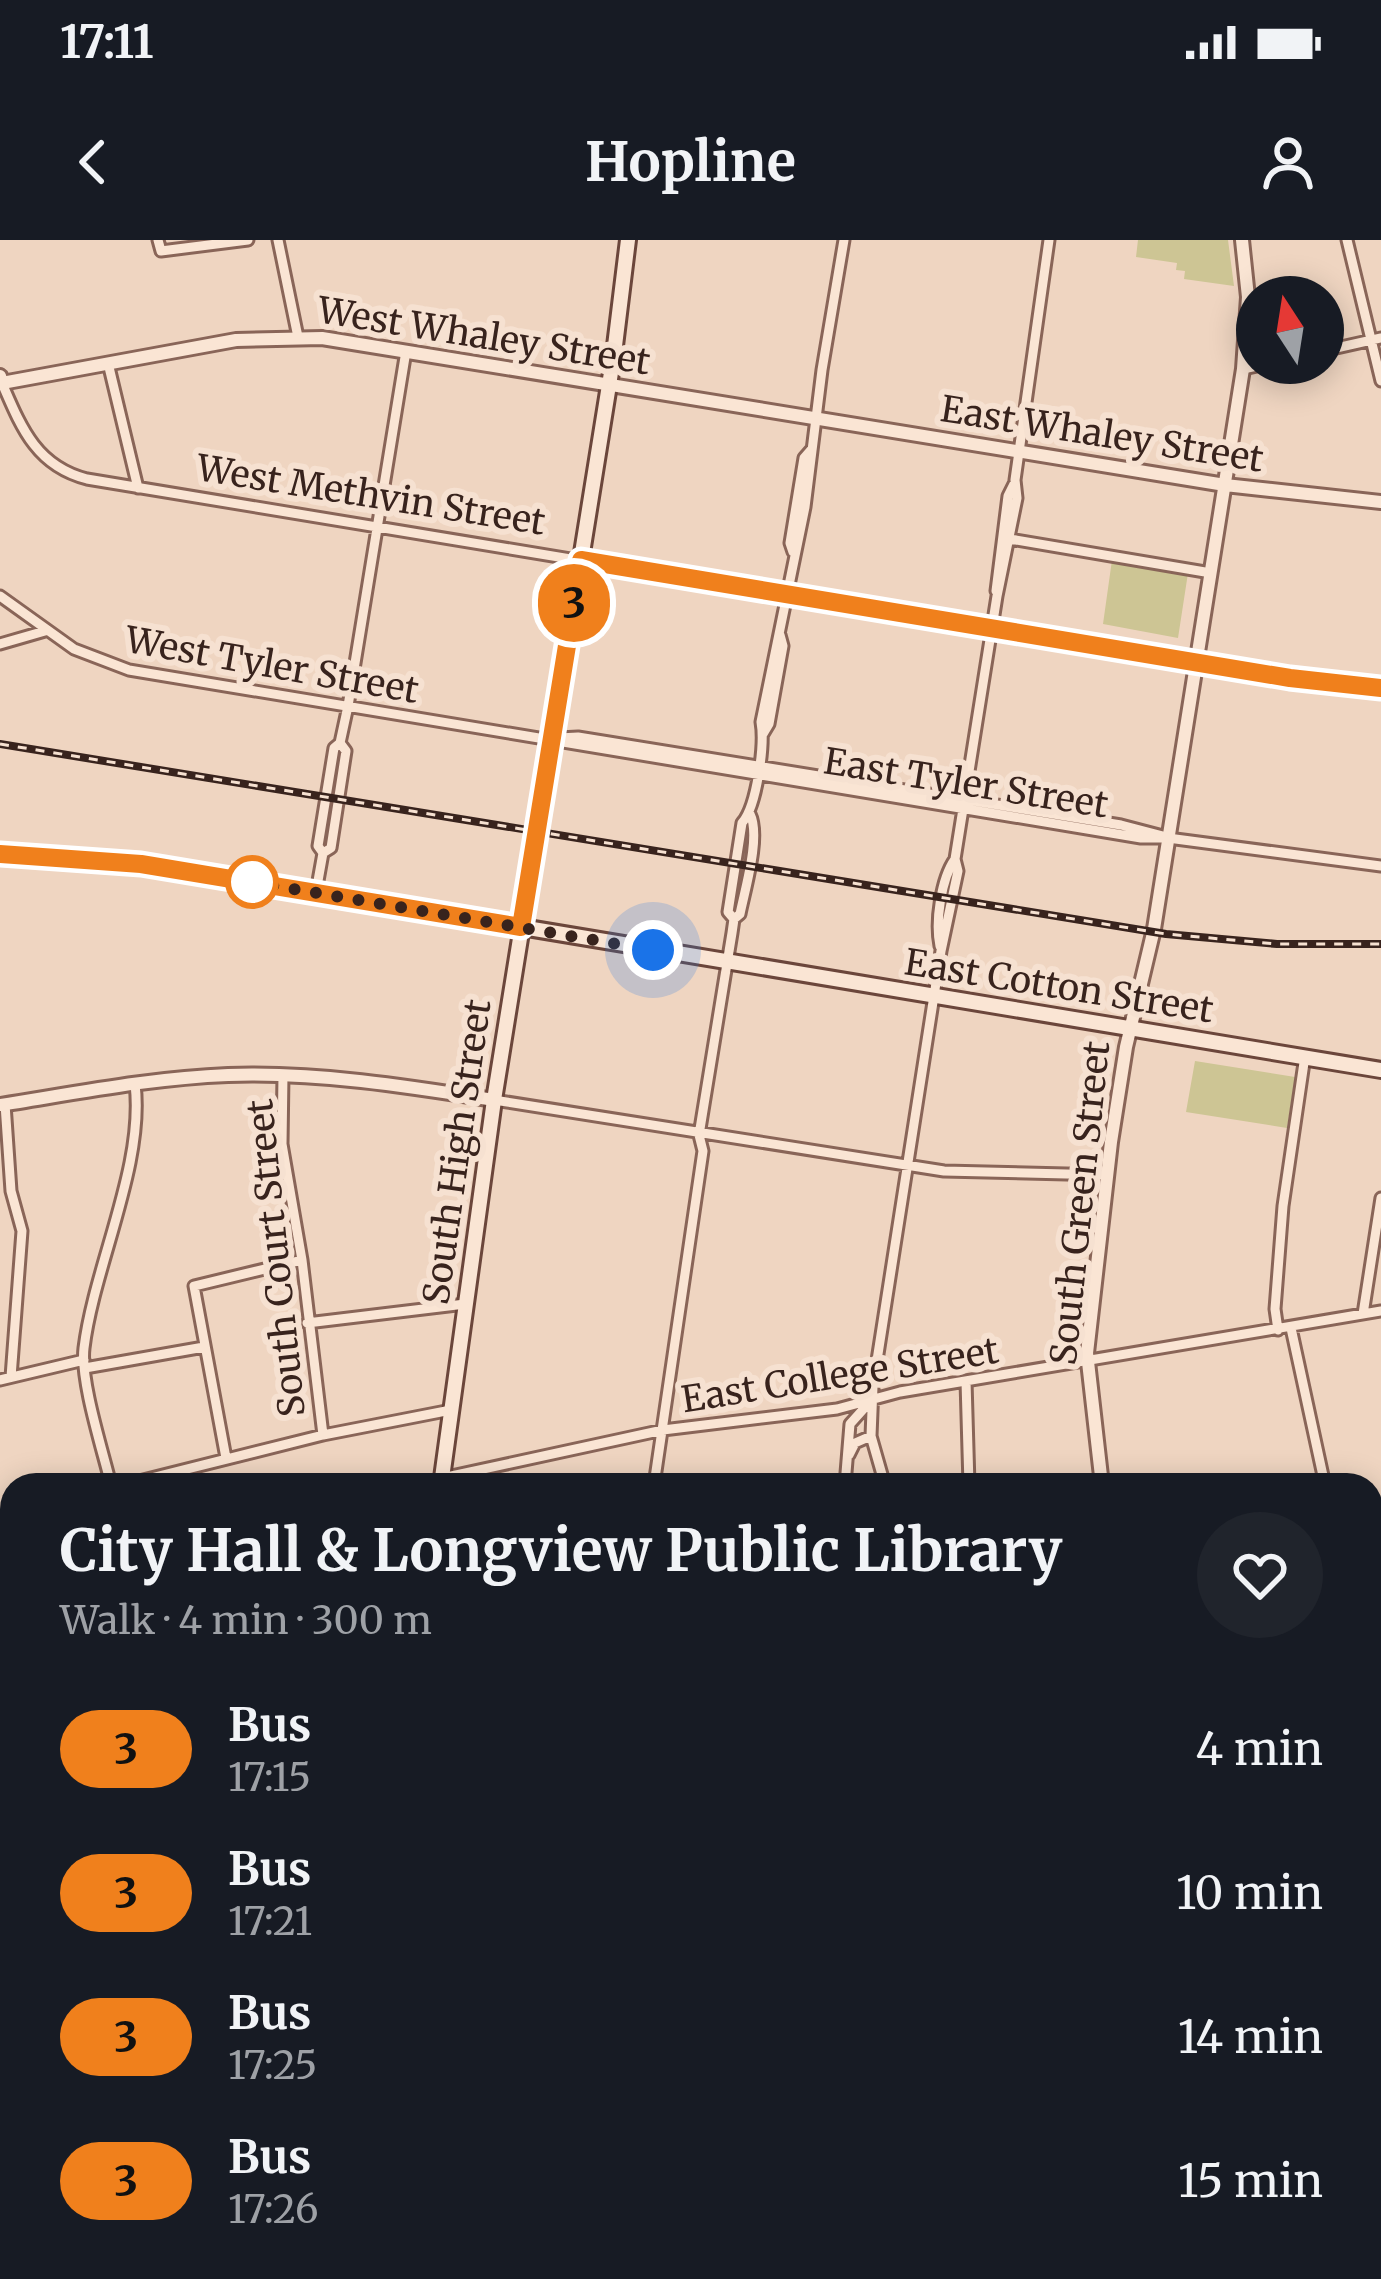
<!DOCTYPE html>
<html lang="en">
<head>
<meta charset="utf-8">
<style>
  :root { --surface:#171b24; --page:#20242c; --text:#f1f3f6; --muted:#9ea1a6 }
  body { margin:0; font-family:Merriweather,serif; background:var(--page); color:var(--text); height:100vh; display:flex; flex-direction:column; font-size:45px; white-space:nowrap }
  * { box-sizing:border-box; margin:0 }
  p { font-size:39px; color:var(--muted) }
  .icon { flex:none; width:66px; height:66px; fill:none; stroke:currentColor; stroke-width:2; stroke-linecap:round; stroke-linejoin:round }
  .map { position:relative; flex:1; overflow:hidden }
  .details { position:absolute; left:0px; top:1233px; width:1383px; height:807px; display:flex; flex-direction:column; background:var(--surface); border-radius:36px 36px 0 0; box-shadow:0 6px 30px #0003 }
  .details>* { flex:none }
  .badge { padding:0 24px; border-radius:39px; font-size:42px; line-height:78px }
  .needle { width:78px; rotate:348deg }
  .tools { position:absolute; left:1236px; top:36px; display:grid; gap:24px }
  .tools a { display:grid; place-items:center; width:108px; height:108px; border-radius:50%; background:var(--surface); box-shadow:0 6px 30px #0003; font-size:60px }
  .you { position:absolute; width:60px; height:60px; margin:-30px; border:9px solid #fff; border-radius:50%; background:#1a73e8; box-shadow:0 0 0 18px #1a73e833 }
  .map>.badge { position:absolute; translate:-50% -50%; box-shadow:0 0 0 6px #fff }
  .round { display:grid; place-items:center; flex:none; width:126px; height:126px; border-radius:63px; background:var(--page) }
  .headline { display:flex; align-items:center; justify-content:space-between; height:204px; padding:0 60px }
  h1 { font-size:57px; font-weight:700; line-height:90px }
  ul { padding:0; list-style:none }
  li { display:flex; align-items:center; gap:36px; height:144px; padding:0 60px }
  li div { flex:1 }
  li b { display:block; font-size:45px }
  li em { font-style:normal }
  li .badge { min-width:132px; font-weight:700; text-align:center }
  .status { display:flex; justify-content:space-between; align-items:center; height:84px; padding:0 60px; background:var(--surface); direction:ltr }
  .status svg { height:33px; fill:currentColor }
  header { display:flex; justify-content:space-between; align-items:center; height:156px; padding:0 60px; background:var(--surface); font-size:54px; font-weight:700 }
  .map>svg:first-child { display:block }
  .green { fill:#cdc594 }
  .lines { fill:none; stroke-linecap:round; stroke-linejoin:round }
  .stream { stroke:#6a8f7c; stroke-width:3 }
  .minor-casing { stroke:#896558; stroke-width:15 }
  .tertiary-casing { stroke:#896558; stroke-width:18 }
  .secondary-casing { stroke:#6b463b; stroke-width:20 }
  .minor { stroke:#fae5d4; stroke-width:9 }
  .tertiary { stroke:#fae5d4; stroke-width:12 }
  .secondary { stroke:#fae5d4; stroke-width:14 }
  .rail-casing { stroke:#38231d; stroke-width:8 }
  .rail { stroke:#f6e1d1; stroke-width:3; stroke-dasharray:9; stroke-linecap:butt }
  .line-casing { stroke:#fff; stroke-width:27 }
  .line { stroke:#f0801c; stroke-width:18 }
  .walk { stroke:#38231d; stroke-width:12; stroke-dasharray:0 21.6 }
  .stop-dot { fill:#fff; stroke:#f0801c; stroke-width:6 }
  .labels { text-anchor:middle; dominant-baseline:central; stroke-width:12; stroke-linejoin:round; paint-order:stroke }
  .street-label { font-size:36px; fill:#38231d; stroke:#f6e1d1 }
</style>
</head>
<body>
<div class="status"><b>17:11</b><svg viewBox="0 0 49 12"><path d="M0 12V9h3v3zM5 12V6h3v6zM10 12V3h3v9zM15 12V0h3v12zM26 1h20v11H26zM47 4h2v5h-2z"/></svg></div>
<header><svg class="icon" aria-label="back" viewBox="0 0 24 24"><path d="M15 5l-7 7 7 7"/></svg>Hopline<svg class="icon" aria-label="person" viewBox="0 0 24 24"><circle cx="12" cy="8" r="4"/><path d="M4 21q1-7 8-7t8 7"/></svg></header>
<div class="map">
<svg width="1381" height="2039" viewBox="0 0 1381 2039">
  <rect width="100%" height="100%" fill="#efd5c1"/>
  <path class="green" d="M1138 0H1228L1234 46 1184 39 1185 31 1176 30 1177 23 1136 17Z
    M1112 320 1188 333 1178 398 1103 384Z
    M1195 821 1295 837 1287 888 1186 872Z
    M0 1840 12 1900V2028H37L40 2039H0Z"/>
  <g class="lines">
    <path class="stream" d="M1371 1682 1381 1673
      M898 2039 915 2028"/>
    <defs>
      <path id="minor" d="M158 0 161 11 248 0
        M278 0 298 97
        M1347 0 1381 141
        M1323 111 1381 98
        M108 123 138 248
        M1243 129 1271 123
        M2 143C21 187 36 226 87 239L1290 438 1381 448
        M1010 299 1211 333
        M793 312 790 303 804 218 811 210
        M996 351 1008 256 1014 244
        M0 356 74 409 129 430 1141 598H1168L1381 626
        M0 404 45 391
        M763 494 769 484 783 406 780 395
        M559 498 578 497 1121 585 1163 596
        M323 613 331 608 346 511 340 503
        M316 652 323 613 318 606 334 508 340 503 348 466 406 111
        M734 679 740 674C745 649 761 596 750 574
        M940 706C935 682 941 639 955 619
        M283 835 282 904 302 1020 323 1195
        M494 860 944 931 1107 935
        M5 864 11 951 22 991 11 1137
        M1363 1074 1381 958
        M307 1083 465 1064
        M1291 1088 1325 1245
        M1278 1090 1275 1069 1283 966 1305 816
        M85 1128 204 1107
        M0 1140 84 1120
        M966 1141 969 1245
        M849 1215 855 1203 871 1196
        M226 1218 194 1046 302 1020
        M442 1238 663 1190 837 1169 900 1152 1381 1071
        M111 1245C103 1211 80 1141 84 1108 94 1026 145 925 135 844
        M123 1245 323 1195 451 1170
        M654 1245 703 911 699 895 732 693 734 679 728 672 742 583C757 566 765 504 761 482L805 267 822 130 844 0
        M845 1245 850 1184 868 1164
        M885 1245 871 1196 873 1146 941 711 958 631 955 619 997 356 1017 258 1015 240 1049 0
        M1371 1365 1381 1380
        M1371 1444 1381 1433
        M9 1464 12 1478
        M1371 1530 1381 1523
        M0 1594 12 1591
        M0 1732 12 1730
        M1371 1792 1381 1782
        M0 1806 12 1870
        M1371 1840 1381 1852
        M1371 1960 1381 1958
        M42 2028 45 2039
        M124 2028 126 2039
        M275 2028 277 2039
        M429 2028 431 2039
        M538 2028 541 2039
        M612 2028 613 2039
        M1039 2028 1041 2039
        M364 2039 413 2028
        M924 2039 940 2028"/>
      <path id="tertiary" d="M0 136 2 143 236 100 322 98 1225 245 1381 262
        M0 865C76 853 152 838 228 835 317 832 406 846 494 860
        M1102 1245 1087 1113 1111 902 1126 807 1154 689 1243 129 1248 57 1242 0
        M1371 1501 1381 1515"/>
      <path id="secondary" d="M0 614 91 619 173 629 1381 830
        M441 1245 494 860 614 114 628 0
        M573 2028 577 2039"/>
    </defs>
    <use href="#minor" class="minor-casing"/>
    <use href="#tertiary" class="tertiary-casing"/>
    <use href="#secondary" class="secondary-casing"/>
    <use href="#minor" class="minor"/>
    <use href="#tertiary" class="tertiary"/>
    <use href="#secondary" class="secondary"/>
    <defs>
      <path id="rail" d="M0 504 1166 694 1277 704H1381
        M1371 1489 1381 1479
        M667 2039 682 2028"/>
    </defs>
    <use href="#rail" class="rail-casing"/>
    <use href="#rail" class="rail"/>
  </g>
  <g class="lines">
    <defs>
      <path id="line" d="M0 614 141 624 521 687 581 320 1290 438 1381 448"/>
    </defs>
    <use href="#line" class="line-casing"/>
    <use href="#line" class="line"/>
    <path class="walk" d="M252 642 653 710"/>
  </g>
  <circle class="stop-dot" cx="252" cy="642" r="24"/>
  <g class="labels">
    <g class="street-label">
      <text transform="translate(484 96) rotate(9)">West Whaley Street</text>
      <text transform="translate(1102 194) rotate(9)">East Whaley Street</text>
      <text transform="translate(371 255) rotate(9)">West Methvin Street</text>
      <text transform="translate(272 425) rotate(10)">West Tyler Street</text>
      <text transform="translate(966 543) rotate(9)">East Tyler Street</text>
      <text transform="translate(1059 746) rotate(9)">East Cotton Street</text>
      <text transform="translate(457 912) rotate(-82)">South High Street</text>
      <text transform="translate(1080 963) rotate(-84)">South Green Street</text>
      <text transform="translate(276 1018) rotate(-96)">South Court Street</text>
      <text transform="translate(840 1135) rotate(-9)">East College Street</text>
    </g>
  </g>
</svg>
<div class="tools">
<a><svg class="needle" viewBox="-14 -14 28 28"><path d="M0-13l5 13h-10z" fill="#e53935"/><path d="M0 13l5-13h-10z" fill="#9ea1a6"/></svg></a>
</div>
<div class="you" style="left:653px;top:710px"></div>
<b class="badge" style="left:574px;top:363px;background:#f0801c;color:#111">3</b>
<section class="details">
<div class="headline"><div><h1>City Hall &amp; Longview Public Library</h1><p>Walk · 4 min · 300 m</p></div><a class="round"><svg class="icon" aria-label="heart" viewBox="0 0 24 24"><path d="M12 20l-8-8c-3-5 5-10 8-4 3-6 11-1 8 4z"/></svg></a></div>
<ul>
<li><span class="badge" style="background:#f0801c;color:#111">3</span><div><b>Bus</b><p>17:15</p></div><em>4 min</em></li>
<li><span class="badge" style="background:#f0801c;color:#111">3</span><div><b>Bus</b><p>17:21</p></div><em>10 min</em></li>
<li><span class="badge" style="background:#f0801c;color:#111">3</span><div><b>Bus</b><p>17:25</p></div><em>14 min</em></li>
<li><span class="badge" style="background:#f0801c;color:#111">3</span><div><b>Bus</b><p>17:26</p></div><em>15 min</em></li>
</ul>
</section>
</div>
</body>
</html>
